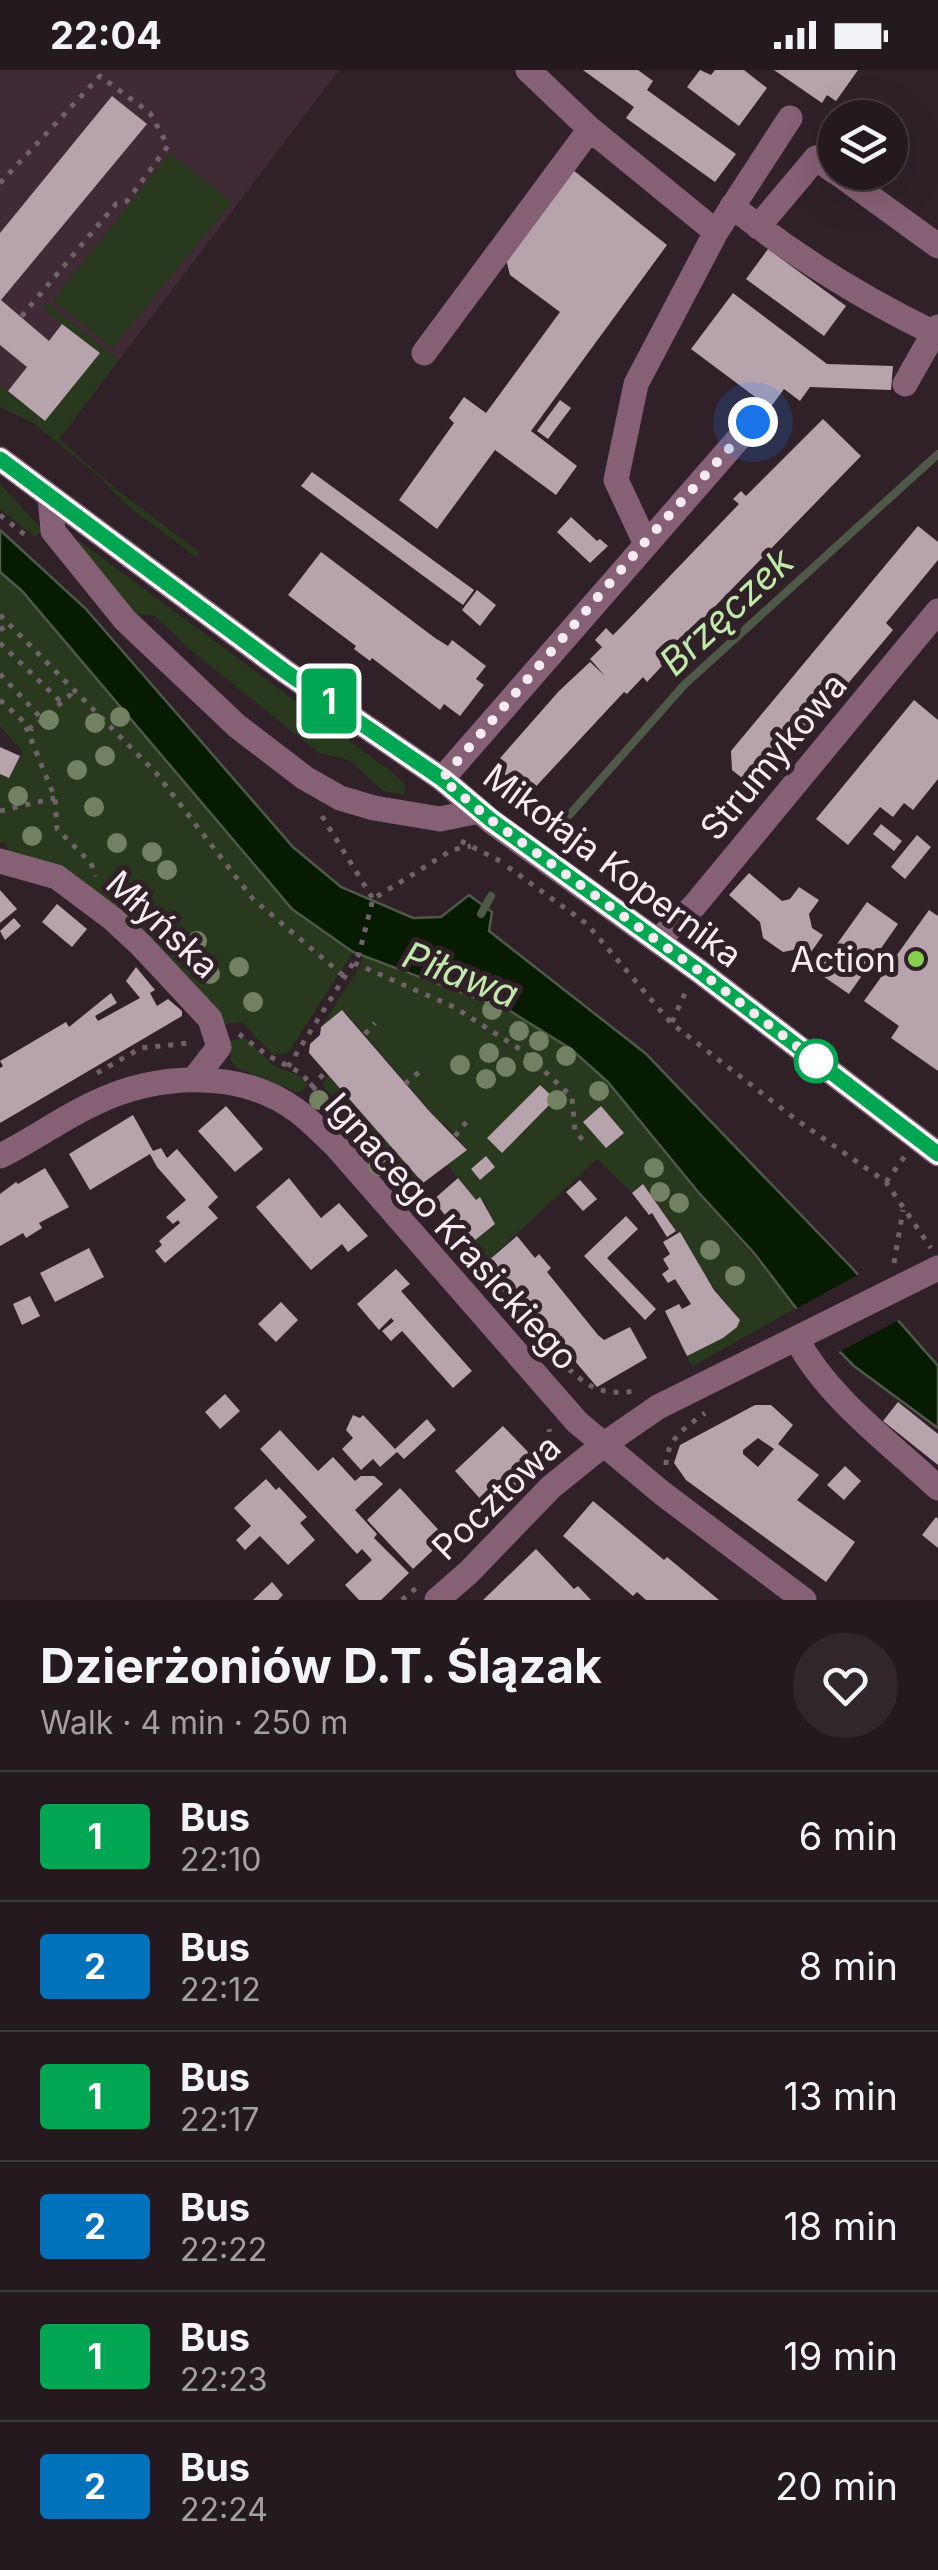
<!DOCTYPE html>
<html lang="en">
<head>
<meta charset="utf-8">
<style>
  :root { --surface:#24191f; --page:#30262c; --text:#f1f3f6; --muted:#a3a0a4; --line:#41383d }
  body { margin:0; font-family:Inter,sans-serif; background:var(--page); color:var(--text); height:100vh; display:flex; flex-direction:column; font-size:38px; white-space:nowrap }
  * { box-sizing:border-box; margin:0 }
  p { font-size:32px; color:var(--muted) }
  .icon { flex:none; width:55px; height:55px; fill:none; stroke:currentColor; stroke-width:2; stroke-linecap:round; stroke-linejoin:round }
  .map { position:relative; height:1530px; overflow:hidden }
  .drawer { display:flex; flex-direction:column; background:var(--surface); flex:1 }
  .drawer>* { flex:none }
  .badge { padding:0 20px; border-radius:8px; font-size:35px; line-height:65px }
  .fabs { position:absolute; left:818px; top:30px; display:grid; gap:20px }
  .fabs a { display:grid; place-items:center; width:90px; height:90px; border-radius:50%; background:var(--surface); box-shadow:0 10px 40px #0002,0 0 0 2px var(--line); font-size:50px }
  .you { position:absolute; width:50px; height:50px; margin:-25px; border:8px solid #fff; border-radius:50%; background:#1a73e8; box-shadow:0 0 0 15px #1a73e833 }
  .map>.badge { position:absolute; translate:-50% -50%; box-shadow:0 0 0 5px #fff }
  .round { display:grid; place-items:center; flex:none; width:105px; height:105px; border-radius:52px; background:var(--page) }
  .summary { display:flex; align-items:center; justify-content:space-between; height:170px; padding:0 40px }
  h1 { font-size:48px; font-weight:700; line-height:75px }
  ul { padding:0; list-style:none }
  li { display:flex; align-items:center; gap:30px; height:130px; padding:0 40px; border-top:2px solid var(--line) }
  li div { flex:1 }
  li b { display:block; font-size:38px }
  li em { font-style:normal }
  li .badge { min-width:110px; font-weight:700; text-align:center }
  .status { display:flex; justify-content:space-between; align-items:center; height:70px; padding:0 50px; background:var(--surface); direction:ltr }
  .status svg { height:28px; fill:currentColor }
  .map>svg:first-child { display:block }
  .built { fill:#3f2a35 }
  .green { fill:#28391d }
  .water { fill:#071b00; stroke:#4e5948; stroke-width:2.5 }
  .pier { fill:#302129 }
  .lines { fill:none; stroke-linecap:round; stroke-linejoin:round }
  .stream { stroke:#4e5948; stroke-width:8 }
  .building { fill:#b6a3ac; fill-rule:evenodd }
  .path { stroke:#706269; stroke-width:5; stroke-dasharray:5 8; stroke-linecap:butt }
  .minor { stroke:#866074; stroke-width:25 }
  .tree { fill:#718162 }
  .line-casing { stroke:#fff; stroke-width:22 }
  .line { stroke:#00a651; stroke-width:15 }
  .walk { stroke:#f5ebf0; stroke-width:10; stroke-dasharray:0 18 }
  .poi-dot { fill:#84cf4d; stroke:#302129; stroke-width:4 }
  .stop-dot { fill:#fff; stroke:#00a651; stroke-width:5 }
  .labels { text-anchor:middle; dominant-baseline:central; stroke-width:10; stroke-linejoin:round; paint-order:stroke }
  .street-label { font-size:35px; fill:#f5ebf0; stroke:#302129 }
  .poi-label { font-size:35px; fill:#f5ebf0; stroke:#302129; text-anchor:end }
  .water-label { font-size:38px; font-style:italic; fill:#c1eaaa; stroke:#302129 }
</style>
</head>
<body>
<div class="status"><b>22:04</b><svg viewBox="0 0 49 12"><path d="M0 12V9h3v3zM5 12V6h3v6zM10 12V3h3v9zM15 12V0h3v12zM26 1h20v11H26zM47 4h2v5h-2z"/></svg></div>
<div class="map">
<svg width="938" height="1530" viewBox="0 0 938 1530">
  <rect width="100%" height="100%" fill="#302129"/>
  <path class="built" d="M0 0H339L59 369 0 324Z"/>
  <path class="green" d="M170 83 232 132 112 278 53 230Z
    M47 233 119 290 59 369 115 418 199 482 196 487 125 434 100 407 33 353 0 337V315L45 350 99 283 42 238Z
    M0 414 43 460 35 467 0 439Z
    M78 470 393 703 404 713 405 725 383 721 349 690 319 683 188 578 154 545 132 544 78 481Z
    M0 502 22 521 292 839 353 882 288 983 273 985 242 952 221 955 105 833 9 783 6 772 0 773V704L9 708 23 682 0 656Z
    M363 886C434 909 510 934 571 979 622 1017 656 1074 697 1122 731 1161 765 1197 796 1238L691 1297 687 1286C704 1276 731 1269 740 1250 702 1207 678 1158 643 1114L632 1123 597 1089 481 1197 448 1159 489 1139 480 1127 476 1130 447 1095 467 1079 444 1053 441 1054 346 943 321 957 360 896Z
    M245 968 274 996 300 1006 308 1014 299 1023 237 998 231 991 227 971Z
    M329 1005 423 1113 414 1119 322 1015Z"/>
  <path class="water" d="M0 460 85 538 293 777 341 817 413 848 441 847 469 825 492 842 489 861 645 983 853 1199 938 1296V1358L854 1296 796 1238 754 1183 699 1123 608 1012 571 979 510 941 353 882 292 839 22 521 0 502Z"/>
  <path class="pier" d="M863 1202 903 1248 835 1284 792 1241Z"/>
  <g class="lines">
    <path class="stream" d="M564 751 684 615 938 384
      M481 844 491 826"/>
  </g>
  <path class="building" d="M583 0H638L653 11 647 20 736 84 715 112 626 48 634 37Z
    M700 0 711 5 715 0H744L767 18 739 56 687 17Z
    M774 0H858L836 31 827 25 822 33Z
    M112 26 147 54 1 230 49 271 62 254 100 283 45 351 8 321 27 297 0 275V163Z
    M573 100 667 175 531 361 577 396 556 425 495 380 437 459 399 430 454 353 449 348 464 327 486 343 560 242 510 205 506 189Z
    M768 179 846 236 824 266 746 209Z
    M733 223 827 294 893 296 891 320 810 317 800 331 784 319 770 338 691 279Z
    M560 330 571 338 548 369 537 361Z
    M823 349 861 386 660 593 662 596 647 612 643 607 627 624 624 622 528 725 494 695 559 621 590 592 605 606 590 589 602 577 595 570 606 558 613 565 621 557 739 434 733 429 741 421 746 426Z
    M312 402 474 520 463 535 301 416Z
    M571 447 597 471 600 469 608 476 590 493 557 462Z
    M918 456 938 472V490L886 553 893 560 767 710 748 713 732 700 731 681Z
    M321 482 435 568 448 576 452 570 486 596 476 609 484 615 460 646 444 634 440 640 372 588 370 591 354 579 356 576 288 525Z
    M477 520 496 535 480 556 462 540Z
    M914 630 938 650V709L913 740 904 733 893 747 880 737 848 775 816 749Z
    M0 677 20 686 9 708 0 704Z
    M881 754 902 771 894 781 873 764Z
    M917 765 931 777 905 809 891 797Z
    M749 803 782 831 790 829 799 817 819 830 809 844 812 858 823 865 809 885 798 879 783 882 763 868 760 852 729 825Z
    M0 820 17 839 0 853Z
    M867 832 898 854 849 924 817 902Z
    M57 834 87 859 72 877 42 852Z
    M929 840 938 846V1001L891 968 899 956 864 931Z
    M14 848 21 856 5 870 0 861Z
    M136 897 155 920 150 923 157 936 168 929 182 941V946L0 1053V998L3 996 0 991 66 952 69 957 111 923 117 933 95 946 98 951 140 928 126 911Z
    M342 940 430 1042 467 1080 423 1113 309 983 310 974 320 965 321 957Z
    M540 1015 555 1029 502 1083 487 1068Z
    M226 1036 263 1079 235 1102 198 1061Z
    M601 1036 624 1063 606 1078 583 1052Z
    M133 1045 153 1081 161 1078 167 1088 177 1079 218 1127 208 1137 218 1148 165 1193 155 1181 162 1175 159 1171 180 1153 178 1150 173 1154 166 1147 186 1130 157 1097 150 1084 90 1120 69 1084Z
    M486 1086 495 1097 480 1110 471 1099Z
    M45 1098 69 1137 39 1153 42 1158 26 1168 23 1163 0 1176V1124L16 1112 18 1114Z
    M289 1108 321 1148 339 1133 368 1166 348 1182 342 1174 311 1200 256 1137Z
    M458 1108 476 1130 480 1127 495 1154 469 1175 433 1130Z
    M580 1110 597 1129 583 1141 566 1122Z
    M643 1114 676 1161 667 1167 652 1143 649 1145 632 1123Z
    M626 1146 638 1159 607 1188 656 1239 645 1250 584 1186Z
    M680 1162 714 1220 740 1250 737 1257 723 1268 687 1286 665 1241 679 1234 682 1239 691 1234 675 1209 668 1213 662 1204 669 1199 663 1189 670 1184 663 1172Z
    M517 1166 535 1188 539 1184 551 1198 547 1202 598 1265 604 1270 630 1257 647 1288 597 1317 557 1270 550 1275 481 1197Z
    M89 1178 104 1207 55 1232 40 1203Z
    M396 1199 410 1214 401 1221 472 1301 453 1318 402 1261 391 1271 382 1261 394 1251 391 1248 379 1260 357 1234Z
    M30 1226 40 1246 22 1255 13 1234Z
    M281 1232 298 1250 276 1272 258 1254Z
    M225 1324 240 1341 220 1359 205 1342Z
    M898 1332 938 1364V1395L883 1351Z
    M755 1335H771L793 1355 778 1374 819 1405 797 1430 855 1472 826 1512 686 1410 674 1393 680 1375ZM758 1368 774 1379 758 1397 743 1384V1380Z
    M353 1345 360 1348 363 1345 395 1379 427 1349 436 1360 404 1389 397 1382 380 1397 373 1389 361 1400 342 1379 353 1368 346 1360Z
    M503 1356 533 1387 517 1402 516 1407 521 1412 510 1423 500 1418 484 1433 455 1401Z
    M280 1360 318 1401 333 1387 355 1411 361 1406H374L383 1414 355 1440 377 1464 374 1468 409 1503 381 1530H359L345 1515 372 1490 362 1479 357 1484 260 1379Z
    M845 1396 861 1411 844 1430 827 1415Z
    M266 1409 276 1420 279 1417 307 1447 300 1453 315 1470 288 1495 260 1466 245 1480 236 1470 251 1456 234 1438Z
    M400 1418 446 1468 413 1499 367 1450Z
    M593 1431 664 1490 667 1487 719 1530H646L637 1522 633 1526 563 1466Z
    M936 1447 938 1449V1478L922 1465Z
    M536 1479 574 1519 578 1516 591 1530H483Z
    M272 1512 283 1525 278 1530H253Z"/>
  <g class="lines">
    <path class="path" d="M0 113 100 6 150 43 168 76 127 131 116 134 21 247
      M0 445 29 468
      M0 545 156 703 253 829 345 907
      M0 560 9 554
      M0 573 63 634
      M0 604 44 651
      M0 630 32 659 71 624 70 618
      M26 657 55 728 57 759 91 793 96 806
      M0 741 55 728
      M322 746 373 829
      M461 771 500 791
      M508 797 587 854 671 953 794 1048 886 1112 931 1178
      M354 893 454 937 523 981 572 1027 575 1062 587 1074
      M672 952 686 921
      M239 964 267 985 301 1003 321 1026
      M365 964 375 953
      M288 997 359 884 373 829 452 780 471 776
      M97 1003 141 978 189 973
      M405 1014 419 1002
      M310 1017 326 1002
      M455 1066 468 1050
      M886 1112 905 1086
      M894 1193 903 1140
      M559 1290C587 1316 597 1326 636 1321
      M546 1387 551 1371 549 1359
      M666 1395C667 1368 685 1358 705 1343
      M402 1530 416 1518"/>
    <path class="minor" d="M528 0 590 59 716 162
      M836 102 938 176
      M732 136C793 185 864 229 934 263L938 257
      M758 157 816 88 835 102
      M424 283 590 59
      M905 314 934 263
      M0 389 286 602 442 709 491 751 699 901 938 1084
      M50 426 53 461 125 550 237 656 305 708 340 728 374 738 440 749 479 741
      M645 472 616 410 636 314 716 162 790 48
      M442 709 753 352
      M0 791 57 807 113 849 140 874 210 949 219 977 195 1008
      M657 871 694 836 938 541
      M0 1086C33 1070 62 1048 95 1033 156 1004 238 998 296 1040 310 1050 323 1064 336 1076L577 1352 662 1423 804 1530
      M797 1270C829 1329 890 1373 938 1418
      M437 1530 469 1502 551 1417 603 1375 658 1337 938 1198"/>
  </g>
  <g class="tree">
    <circle cx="120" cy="647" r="10"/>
    <circle cx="49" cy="650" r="10"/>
    <circle cx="95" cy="653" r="10"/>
    <circle cx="105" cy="686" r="10"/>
    <circle cx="77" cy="700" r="10"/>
    <circle cx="18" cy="726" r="10"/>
    <circle cx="94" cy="737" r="10"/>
    <circle cx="32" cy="766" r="10"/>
    <circle cx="117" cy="773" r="10"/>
    <circle cx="152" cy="782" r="10"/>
    <circle cx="167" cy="800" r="10"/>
    <circle cx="132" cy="830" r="10"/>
    <circle cx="197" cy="871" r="10"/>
    <circle cx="193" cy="893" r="10"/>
    <circle cx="239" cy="897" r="10"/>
    <circle cx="210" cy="904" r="10"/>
    <circle cx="253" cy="932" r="10"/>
    <circle cx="492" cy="940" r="10"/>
    <circle cx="519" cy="961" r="10"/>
    <circle cx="539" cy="971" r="10"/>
    <circle cx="489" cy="983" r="10"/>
    <circle cx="566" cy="986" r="10"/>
    <circle cx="533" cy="992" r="10"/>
    <circle cx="460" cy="995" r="10"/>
    <circle cx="506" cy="997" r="10"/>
    <circle cx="486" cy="1009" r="10"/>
    <circle cx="599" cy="1021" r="10"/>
    <circle cx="319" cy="1030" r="10"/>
    <circle cx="557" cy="1030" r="10"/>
    <circle cx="378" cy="1096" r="10"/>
    <circle cx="654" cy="1098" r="10"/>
    <circle cx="660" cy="1122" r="10"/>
    <circle cx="679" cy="1133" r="10"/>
    <circle cx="710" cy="1180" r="10"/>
    <circle cx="735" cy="1206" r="10"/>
  </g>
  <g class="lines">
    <defs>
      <path id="line" d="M0 389 286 602 442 709 491 750 699 901 938 1084"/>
    </defs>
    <use href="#line" class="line-casing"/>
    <use href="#line" class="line"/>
    <path class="walk" d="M753 352 645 472 442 709 491 750 699 901 816 991"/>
  </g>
  <circle class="poi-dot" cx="916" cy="889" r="10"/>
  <circle class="stop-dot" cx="816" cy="991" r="20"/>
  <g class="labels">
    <g class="street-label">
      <text transform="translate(773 686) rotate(-50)">Strumykowa</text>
      <text transform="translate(613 795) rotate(37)">Mikołaja Kopernika</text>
      <text transform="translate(163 854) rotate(43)">Młyńska</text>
      <text transform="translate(452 1161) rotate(48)">Ignacego Krasickiego</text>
      <text transform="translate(496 1427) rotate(-44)">Pocztowa</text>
    </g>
    <g class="poi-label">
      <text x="896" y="889">Action</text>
    </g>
    <g class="water-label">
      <text transform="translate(726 541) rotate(-43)">Brzęczek</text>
      <text transform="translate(461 904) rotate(21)">Piława</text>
    </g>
  </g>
</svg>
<div class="fabs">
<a><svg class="icon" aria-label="layers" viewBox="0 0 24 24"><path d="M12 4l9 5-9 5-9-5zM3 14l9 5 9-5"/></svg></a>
</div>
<div class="you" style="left:753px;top:352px"></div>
<b class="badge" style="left:329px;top:631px;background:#00a651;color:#fff">1</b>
</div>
<section class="drawer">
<div class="summary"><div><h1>Dzierżoniów D.T. Ślązak</h1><p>Walk · 4 min · 250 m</p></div><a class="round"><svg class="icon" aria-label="heart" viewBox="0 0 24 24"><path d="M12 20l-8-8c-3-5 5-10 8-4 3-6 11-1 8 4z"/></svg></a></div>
<ul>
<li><span class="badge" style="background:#00a651;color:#fff">1</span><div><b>Bus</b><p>22:10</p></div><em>6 min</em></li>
<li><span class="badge" style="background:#0072bc;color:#fff">2</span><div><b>Bus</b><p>22:12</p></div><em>8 min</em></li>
<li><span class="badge" style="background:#00a651;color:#fff">1</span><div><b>Bus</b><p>22:17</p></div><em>13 min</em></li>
<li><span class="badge" style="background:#0072bc;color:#fff">2</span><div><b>Bus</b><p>22:22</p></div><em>18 min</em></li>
<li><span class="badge" style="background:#00a651;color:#fff">1</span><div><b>Bus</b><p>22:23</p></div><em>19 min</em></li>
<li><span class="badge" style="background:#0072bc;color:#fff">2</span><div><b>Bus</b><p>22:24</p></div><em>20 min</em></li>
</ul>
</section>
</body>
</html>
